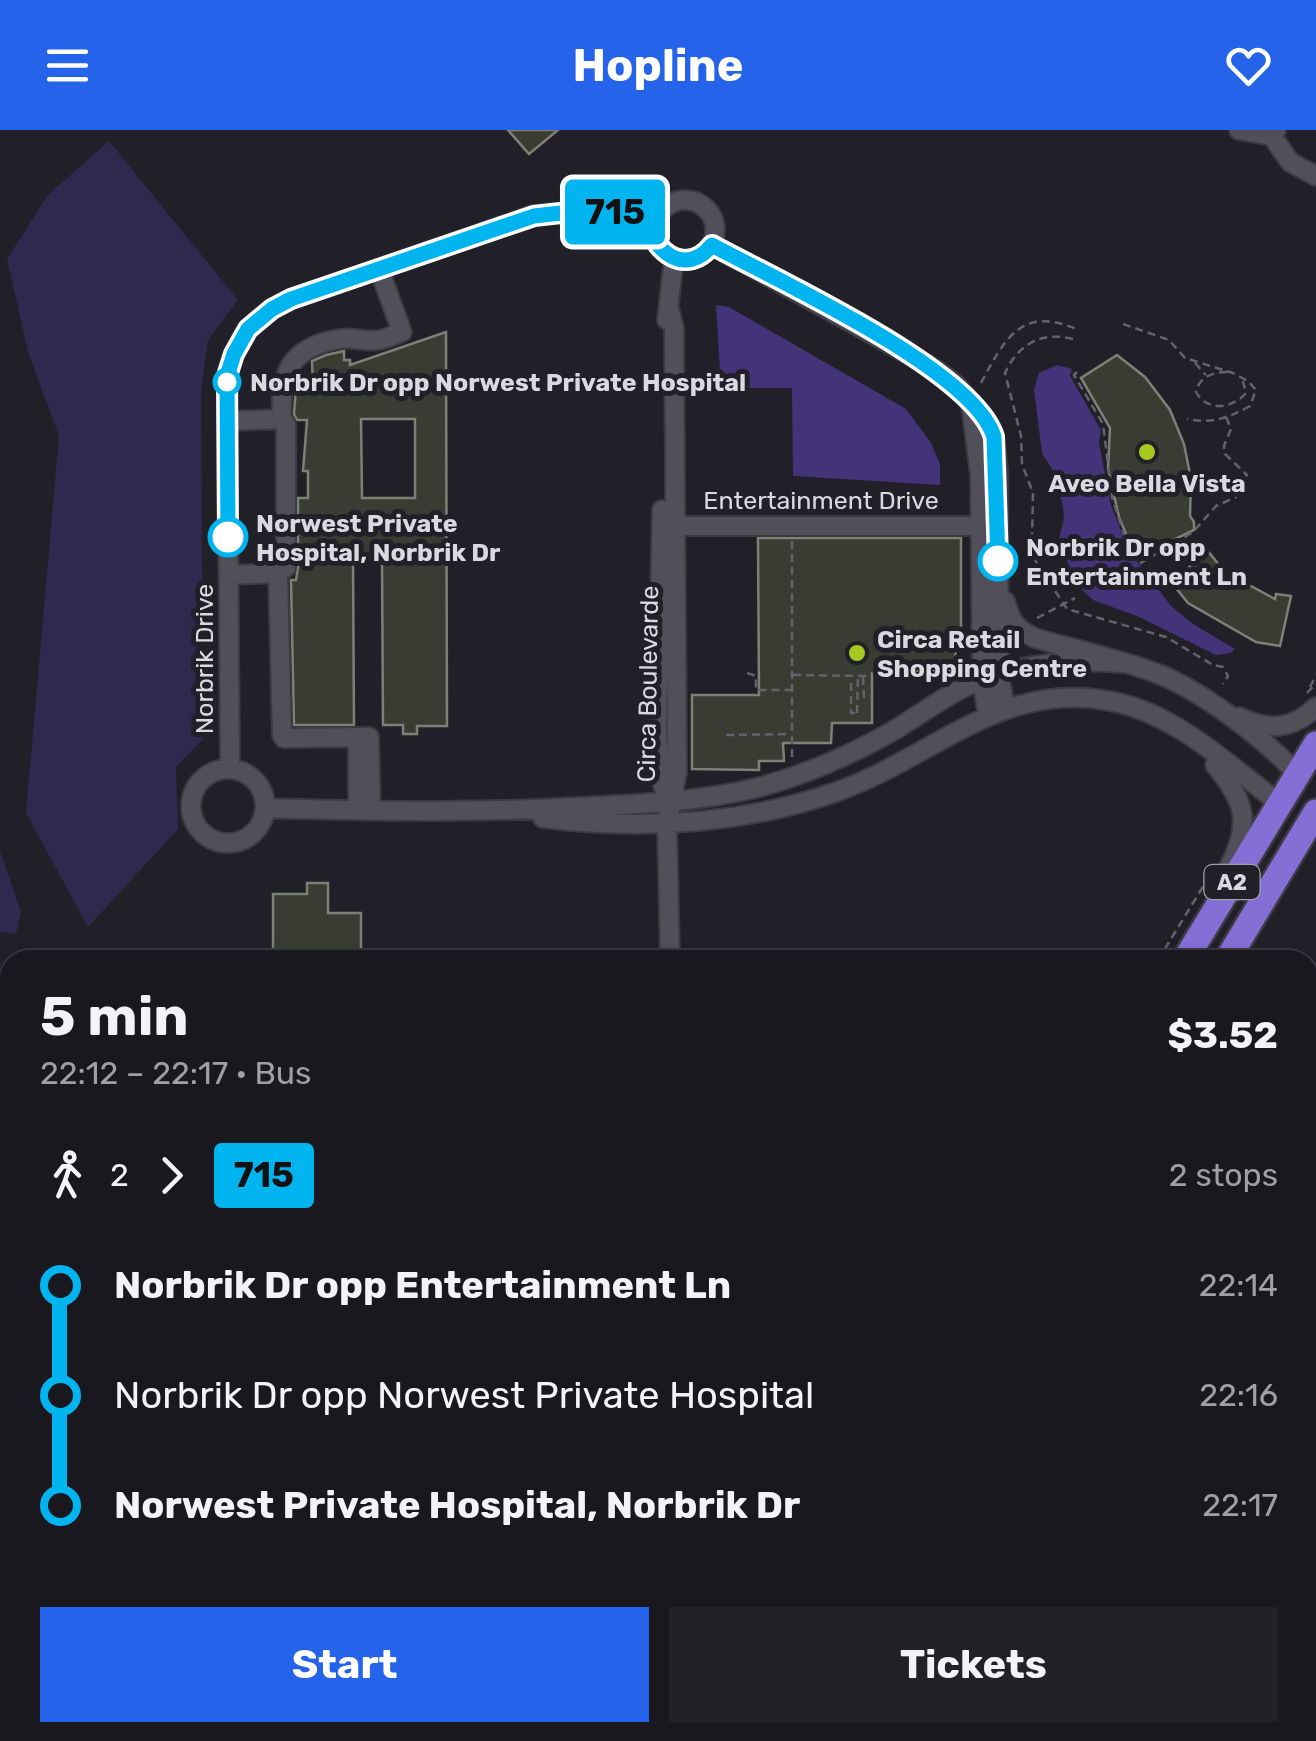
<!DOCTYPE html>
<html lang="en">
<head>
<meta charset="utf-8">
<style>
  :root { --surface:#19181f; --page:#222128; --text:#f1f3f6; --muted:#9fa0a4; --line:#37373d; --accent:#2563eb }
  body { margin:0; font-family:Rubik,sans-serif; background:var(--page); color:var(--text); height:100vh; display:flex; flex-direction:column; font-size:38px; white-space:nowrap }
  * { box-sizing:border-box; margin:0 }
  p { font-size:32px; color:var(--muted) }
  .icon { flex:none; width:55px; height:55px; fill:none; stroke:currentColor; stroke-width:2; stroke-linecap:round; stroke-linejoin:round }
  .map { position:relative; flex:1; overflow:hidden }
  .side { position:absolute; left:0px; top:820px; width:1318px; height:792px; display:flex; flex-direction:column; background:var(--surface); border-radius:30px 30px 0 0; box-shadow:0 5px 15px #0003,0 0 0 2px var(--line) }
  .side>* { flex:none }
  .badge { padding:0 20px; border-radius:8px; font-size:35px; line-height:65px }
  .map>.badge { position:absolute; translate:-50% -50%; box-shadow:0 0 0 5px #fff }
  .legs { display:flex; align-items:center; gap:15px; height:110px; padding:0 40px; font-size:32px }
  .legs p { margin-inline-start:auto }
  .head { display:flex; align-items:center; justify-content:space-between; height:170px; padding:0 40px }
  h1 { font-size:55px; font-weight:700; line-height:75px }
  .primary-button { display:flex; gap:20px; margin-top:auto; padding:20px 40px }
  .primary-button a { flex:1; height:115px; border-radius:0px; background:var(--accent); color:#fff; font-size:40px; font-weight:700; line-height:115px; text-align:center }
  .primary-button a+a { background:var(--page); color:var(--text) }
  ul { padding:0 40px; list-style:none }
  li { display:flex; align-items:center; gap:35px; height:110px; font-size:38px }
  li i { display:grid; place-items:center; width:15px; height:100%; margin:0 12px; background:currentColor }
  li i::after { content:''; width:25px; height:25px; margin:-12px; border:8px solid; border-radius:50%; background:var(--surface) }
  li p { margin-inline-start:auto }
  li:first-child i { background:linear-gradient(#0000 50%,currentColor 0) }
  li:last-child i { background:linear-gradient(currentColor 50%,#0000 0) }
  header { display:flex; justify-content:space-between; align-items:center; height:130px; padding:0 40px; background:var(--accent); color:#fff; font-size:45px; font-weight:700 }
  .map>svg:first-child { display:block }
  .green { fill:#2f284f }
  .water { fill:#433379 }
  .building { fill:#393c32; stroke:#7c8075; stroke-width:2.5; fill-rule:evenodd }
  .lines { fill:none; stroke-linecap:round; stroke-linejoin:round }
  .minor-casing { stroke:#3c3b42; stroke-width:22 }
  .highway-casing { stroke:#3c3b42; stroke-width:30 }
  .path { stroke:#64636b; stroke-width:2.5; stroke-dasharray:8 5; stroke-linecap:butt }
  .minor { stroke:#51505a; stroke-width:18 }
  .highway { stroke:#836fd6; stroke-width:25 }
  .line-1-casing { stroke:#fff; stroke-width:22 }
  .line-1 { stroke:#00b5ef; stroke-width:15 }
  .stop-1-dot { fill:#fff; stroke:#00b5ef; stroke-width:5 }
  .poi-dot { fill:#a6c820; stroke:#212029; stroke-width:4 }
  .labels { text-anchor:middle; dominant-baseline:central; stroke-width:10; stroke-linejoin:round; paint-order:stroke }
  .shield { fill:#212029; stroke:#a2a2a8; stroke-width:2.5 }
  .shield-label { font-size:22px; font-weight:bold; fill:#dad9df }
  .stop-label { font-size:25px; font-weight:bold; fill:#dad9df; stroke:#212029; text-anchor:start }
  .poi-label { font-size:25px; font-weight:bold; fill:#dad9df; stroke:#212029 }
  .street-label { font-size:25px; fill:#dad9df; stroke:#212029 }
</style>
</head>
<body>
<header><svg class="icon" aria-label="menu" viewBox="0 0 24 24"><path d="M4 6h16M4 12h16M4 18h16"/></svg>Hopline<svg class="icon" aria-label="heart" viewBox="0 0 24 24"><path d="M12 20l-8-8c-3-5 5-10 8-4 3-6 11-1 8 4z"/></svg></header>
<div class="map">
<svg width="1316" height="1611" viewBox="0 0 1316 1611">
  <rect width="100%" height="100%" fill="#212029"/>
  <path class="green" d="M109 11 238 170 208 210 201 262 203 609 176 637 178 699 88 797 26 683 59 306 28 222 7 129 48 65Z
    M0 721 21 782 16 804 1 802 0 805Z
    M0 902 10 912V1151L0 1154Z
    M10 1157V1416L0 1429V1160Z
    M960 1603 1180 1602V1603L1179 1611H956Z"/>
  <path class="water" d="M716 175 729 177 906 279 931 313 940 334V355L793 346 792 258H721Z
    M1057 235 1072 239 1070 246 1101 300 1099 313 1111 375 1129 421 1171 476 1193 494 1235 519 1231 523 1216 525 1137 486 1093 470 1079 457 1058 412 1064 389 1063 377 1055 344 1042 323 1034 259 1039 243Z"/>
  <path class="building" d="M508 0H558L529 24Z
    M446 202 447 596H417V604H403V595H383L382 429 353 428 354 595H294L291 450H296L298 437V368H308V341H303L307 290H297L294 284 296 258H313L312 231 326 225 344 221V230H350V235ZM361 289H415V368H362Z
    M1117 225 1145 247 1170 280 1184 314 1191 349 1190 386 1194 392V400L1136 428 1119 387 1108 339 1110 298 1081 248Z
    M758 408H961V505H956L955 541 872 543V593H832L831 613H783L784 631H759V640L692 639V565H759Z
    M1207 420 1220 436 1218 441 1239 453 1247 454 1275 469 1276 464 1291 466 1280 516 1256 512 1188 473 1172 453Z
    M307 753H328V783H361V830H273V764H307Z"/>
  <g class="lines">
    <defs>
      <path id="minor" d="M1239 0 1272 6 1276 0
        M1272 6 1290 32 1316 46
        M655 100a30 30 0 1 1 60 0a30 30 0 1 1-60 0Z
        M712 115 938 241 956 255 986 290 994 307 998 340 999 544 1005 578
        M669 178 674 199 677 642 667 695 670 830
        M667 190 674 128
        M971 274 980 345 982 549 988 586
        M282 289C279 244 290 217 339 209 352 207 366 212 379 210 386 209 394 205 402 202L379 139
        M227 291 282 289 286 294V437L278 443 229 445
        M662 380 657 600 661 650 669 673
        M662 396H981
        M278 443 282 605 284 608 369 607 371 680
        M1005 471C1011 491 1015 499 1035 508 1076 520 1121 529 1161 545 1206 564 1265 609 1298 645
        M1239 587C1268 601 1292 600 1316 577
        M358 613V680
        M1215 635C1245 671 1252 693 1229 737
        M230 637 227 246C234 210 257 183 291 169L534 85 597 79 656 90
        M191 676a37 37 0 1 1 74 0a37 37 0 1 1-74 0Z
        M266 678C370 681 474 683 578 677 640 674 700 672 760 657 807 644 851 625 893 601 923 583 952 560 986 548 1030 533 1074 529 1121 533
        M543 688C642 700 741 695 836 662 935 627 1006 545 1119 573 1179 587 1231 637 1279 673
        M1308 863 1316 847
        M1308 1293 1316 1310
        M1308 1346 1316 1328
        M1308 1475 1316 1479
        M0 1490 10 1469
        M0 1594 15 1611
        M582 1608 611 1611
        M629 1611 635 1602
        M895 1611 900 1602"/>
      <path id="highway" d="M1185 830 1316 614
        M1227 830 1316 682
        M733 1611 738 1602
        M770 1611 774 1602
        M793 1611 797 1602"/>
    </defs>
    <use href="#minor" class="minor-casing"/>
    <use href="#highway" class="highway-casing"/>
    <path class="path" d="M1123 194 1169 210 1185 228 1233 243 1248 251 1256 260 1250 276C1228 288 1211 294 1187 289
      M1073 209C1042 201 1018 214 1005 243L1021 306 1022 334 1033 363 1032 411 1036 432 1067 479 1166 507 1213 535 1223 537 1228 546 1223 554
      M1195 233 1206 245
      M1077 242 1074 245 1103 294 1112 367 1124 404 1139 434 1193 402 1216 376 1236 367 1234 357 1247 345 1225 324 1224 316 1231 299 1226 287
      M1227 242C1213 242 1199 247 1196 262 1207 282 1232 279 1246 263L1242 248
      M981 253C1004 210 1021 175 1076 199
      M792 411V628
      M1037 488 1075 468
      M747 543 756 546V560H791
      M793 545 868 546
      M863 547 864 569
      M851 553V583H856
      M1310 557 1316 545
      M1307 563 1316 553
      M857 583 858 547
      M726 605 791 604
      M1158 830 1212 742
      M0 901 10 911
      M0 1157 10 1155
      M1308 1180 1316 1174
      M130 1611 140 1606 149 1611
      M174 1611V1602"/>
    <use href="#minor" class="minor"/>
    <use href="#highway" class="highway"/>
  </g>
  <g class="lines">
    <defs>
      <path id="line-1" d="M228 407 227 246 234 224 248 199 272 179 291 169 534 86 597 79 656 90 658 115C675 135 696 135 712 115 776 150 974 240 994 307L998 431"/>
    </defs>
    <use href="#line-1" class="line-1-casing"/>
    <use href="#line-1" class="line-1"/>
  </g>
  <g class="stop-1-dot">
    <circle cx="227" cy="252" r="12"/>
    <circle cx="228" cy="407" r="18"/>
    <circle cx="998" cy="431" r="18"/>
  </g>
  <g class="poi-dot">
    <circle cx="1147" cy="322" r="10"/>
    <circle cx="857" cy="523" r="10"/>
  </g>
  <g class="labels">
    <rect class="shield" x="1204.5" y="735" width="55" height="34" rx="8"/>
    <g class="shield-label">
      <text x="1232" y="752">A2</text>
    </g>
    <g class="stop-label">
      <text x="250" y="252">Norbrik Dr opp Norwest Private Hospital</text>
      <text x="256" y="393">Norwest Private<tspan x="256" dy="29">Hospital, Norbrik Dr</tspan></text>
      <text x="1026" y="417">Norbrik Dr opp<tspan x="1026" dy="29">Entertainment Ln</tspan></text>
    </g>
    <g class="poi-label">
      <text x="1147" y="353">Aveo Bella Vista</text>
      <text x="877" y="509" text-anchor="start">Circa Retail<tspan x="877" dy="29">Shopping Centre</tspan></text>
    </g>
    <g class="street-label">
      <text x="821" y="370">Entertainment Drive</text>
      <text transform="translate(204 529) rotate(-90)">Norbrik Drive</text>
      <text transform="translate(648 554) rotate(-89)">Circa Boulevarde</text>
    </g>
  </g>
</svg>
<b class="badge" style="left:615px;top:82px;background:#00b5ef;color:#111">715</b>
<section class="side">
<div class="head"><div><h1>5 min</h1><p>22:12 – 22:17 · Bus</p></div><b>$3.52</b></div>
<div class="legs"><svg class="icon" aria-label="walk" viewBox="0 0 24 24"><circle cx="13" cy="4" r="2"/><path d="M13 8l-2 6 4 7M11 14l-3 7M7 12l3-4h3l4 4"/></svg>2<svg class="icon" aria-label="forward" viewBox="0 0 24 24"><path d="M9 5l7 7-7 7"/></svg><b class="badge" style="background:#00b5ef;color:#111">715</b><p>2 stops</p></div>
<ul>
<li><i style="color:#00b5ef"></i><b>Norbrik Dr opp Entertainment Ln</b><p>22:14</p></li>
<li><i style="color:#00b5ef"></i><span>Norbrik Dr opp Norwest Private Hospital</span><p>22:16</p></li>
<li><i style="color:#00b5ef"></i><b>Norwest Private Hospital, Norbrik Dr</b><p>22:17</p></li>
</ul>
<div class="primary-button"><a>Start</a><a>Tickets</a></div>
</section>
</div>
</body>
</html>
